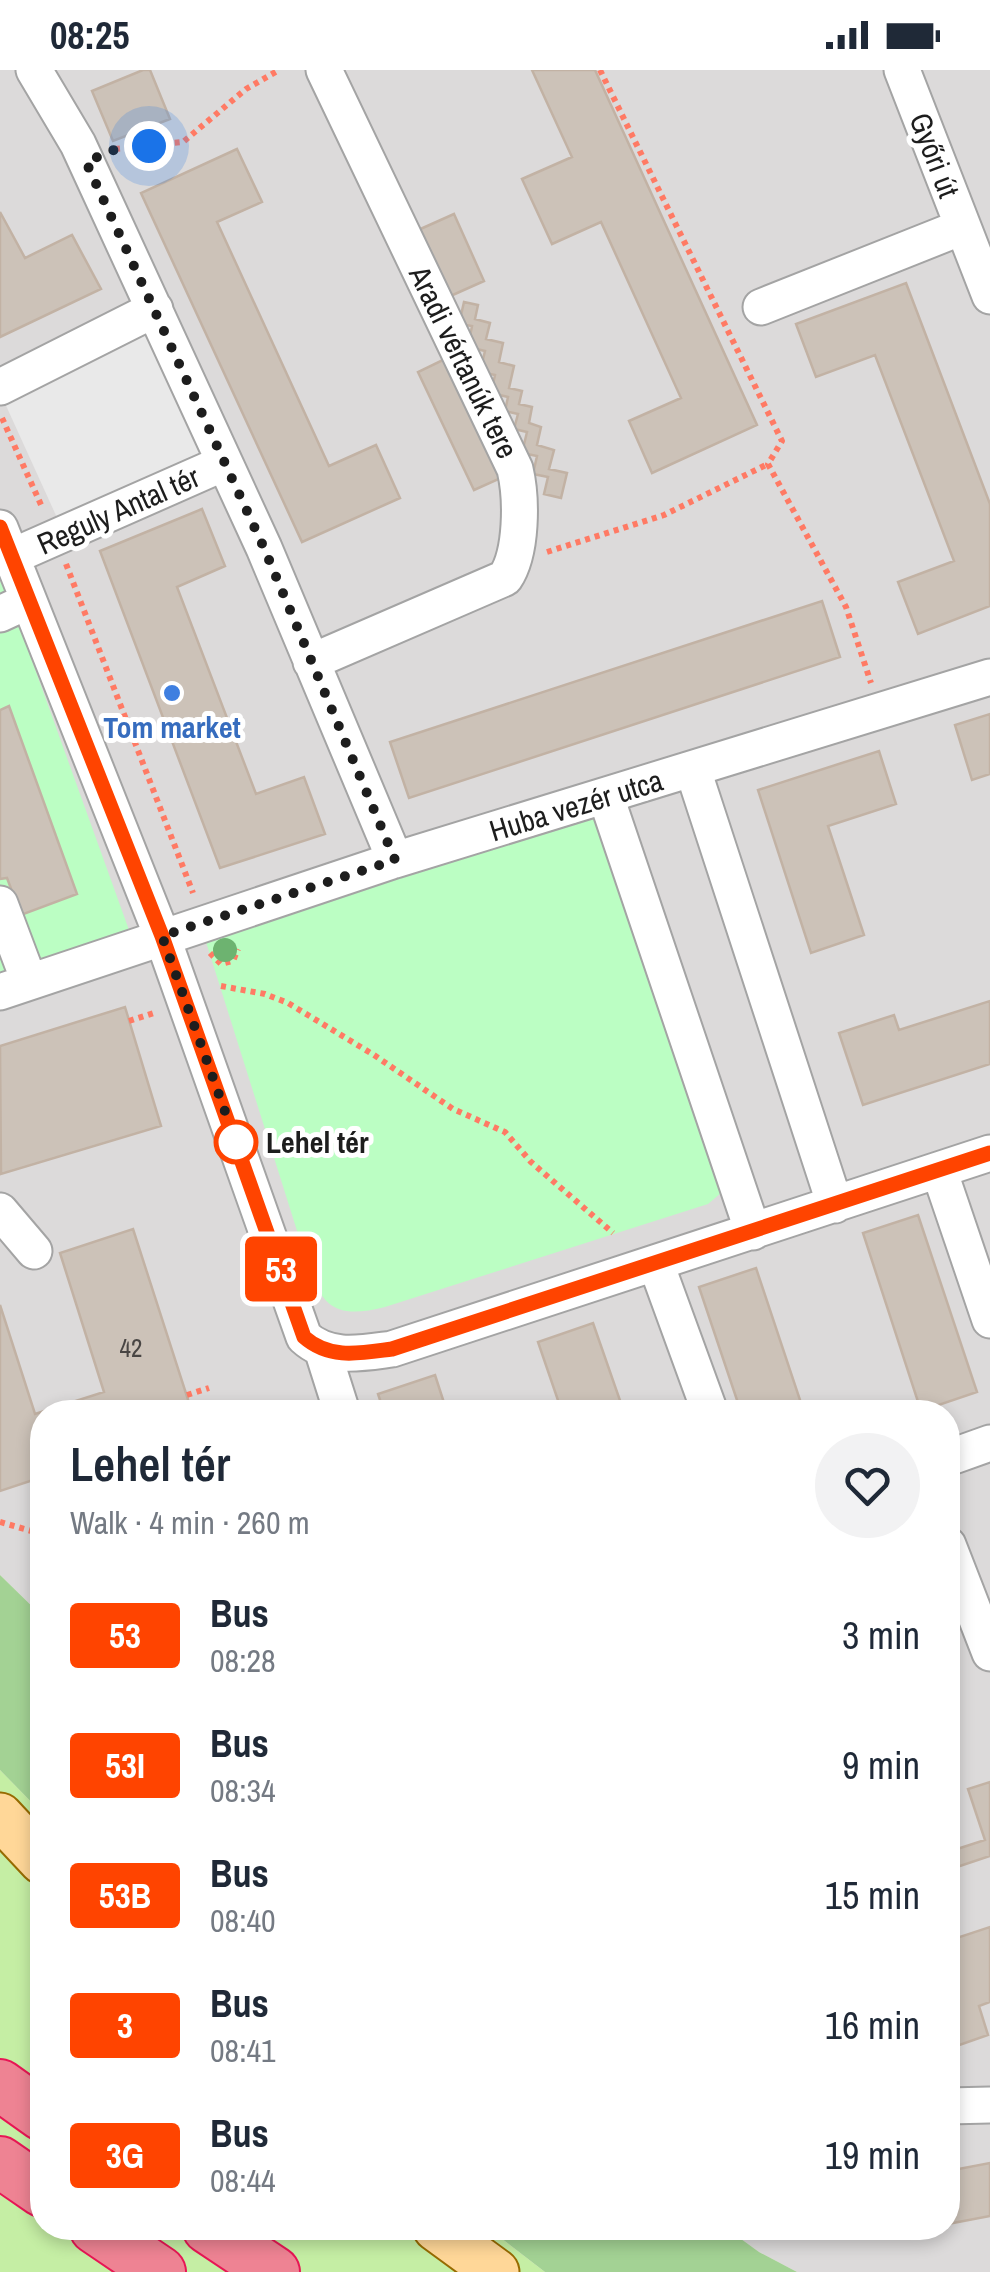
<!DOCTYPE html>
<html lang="en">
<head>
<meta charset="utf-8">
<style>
  :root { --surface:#fff; --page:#f2f2f3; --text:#1f2937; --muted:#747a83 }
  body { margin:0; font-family:"Archivo Narrow",sans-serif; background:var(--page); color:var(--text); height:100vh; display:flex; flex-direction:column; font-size:38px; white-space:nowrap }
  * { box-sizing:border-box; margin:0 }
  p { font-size:32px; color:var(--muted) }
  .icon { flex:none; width:55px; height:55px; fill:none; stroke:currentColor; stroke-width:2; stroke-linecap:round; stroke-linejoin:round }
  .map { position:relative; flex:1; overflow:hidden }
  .panel { position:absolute; left:30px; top:1330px; width:930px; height:840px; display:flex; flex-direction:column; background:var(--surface); border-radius:40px; box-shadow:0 5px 15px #0003 }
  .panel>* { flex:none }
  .badge { padding:0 20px; border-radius:8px; font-size:35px; line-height:65px }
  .you { position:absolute; width:50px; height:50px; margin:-25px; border:8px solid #fff; border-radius:50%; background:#1a73e8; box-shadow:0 0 0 15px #1a73e833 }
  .map>.badge { position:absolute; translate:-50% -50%; box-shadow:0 0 0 5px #fff }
  .round { display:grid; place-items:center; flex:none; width:105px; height:105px; border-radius:52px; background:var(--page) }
  .summary { display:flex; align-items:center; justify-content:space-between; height:170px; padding:0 40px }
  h1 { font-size:48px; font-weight:600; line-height:75px }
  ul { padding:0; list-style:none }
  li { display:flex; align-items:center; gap:30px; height:130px; padding:0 40px }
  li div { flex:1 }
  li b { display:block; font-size:38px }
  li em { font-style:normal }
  li .badge { min-width:110px; font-weight:700; text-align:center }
  .status { display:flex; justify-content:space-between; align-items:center; height:70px; padding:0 50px; background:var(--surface); direction:ltr }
  .status svg { height:28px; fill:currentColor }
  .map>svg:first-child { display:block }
  .residential { fill:#dcdada }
  .grass { fill:#c5eea4 }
  .forest { fill:#a3d294 }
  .park { fill:#bbfec3 }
  .parking { fill:#e9e9e9 }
  .building { fill:#ccc2b8; stroke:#c2b2a4; stroke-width:2.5 }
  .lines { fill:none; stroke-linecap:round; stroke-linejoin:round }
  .minor-casing { stroke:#a4a4a4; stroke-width:39 }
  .major-casing { stroke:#976b00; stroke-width:49 }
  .highway-casing { stroke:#e71655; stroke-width:54 }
  .path { stroke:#ff7a64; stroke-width:6; stroke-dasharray:5 5; stroke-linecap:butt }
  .minor { stroke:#fff; stroke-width:35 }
  .major { stroke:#ffd798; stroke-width:45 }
  .highway { stroke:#ee8393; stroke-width:50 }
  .tree { fill:#6db370 }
  .line-casing { stroke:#fff; stroke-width:22 }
  .line { stroke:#f40; stroke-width:15 }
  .walk { stroke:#1d1d1d; stroke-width:10; stroke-dasharray:0 18 }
  .shop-dot { fill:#3f7fe0; stroke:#fff; stroke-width:4 }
  .stop-dot { fill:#fff; stroke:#f40; stroke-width:5 }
  .labels { text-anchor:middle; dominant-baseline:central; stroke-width:10; stroke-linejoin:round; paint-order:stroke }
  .number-label { font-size:25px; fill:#494644 }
  .street-label { font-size:30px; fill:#1d1d1d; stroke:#fff }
  .shop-label { font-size:30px; font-weight:bold; fill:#366cbe; stroke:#fff }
  .stop-label { font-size:30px; font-weight:bold; fill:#1d1d1d; stroke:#fff; text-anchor:start }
</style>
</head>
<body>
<div class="status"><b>08:25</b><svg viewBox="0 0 49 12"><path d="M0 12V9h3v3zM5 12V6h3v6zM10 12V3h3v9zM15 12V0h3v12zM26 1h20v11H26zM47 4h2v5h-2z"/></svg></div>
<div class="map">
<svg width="990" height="2202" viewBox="0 0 990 2202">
  <rect width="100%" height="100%" fill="#efece2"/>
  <path class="residential" d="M0 0H990V2202H797L759 2182 726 2158H948V1342H42V1546L0 1505Z"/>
  <path class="grass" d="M0 1700 42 1743V2158H488L545 2202H0Z"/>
  <path class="forest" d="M0 1505 42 1546V1743L0 1700Z
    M488 2158H726L759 2182 797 2202H545Z"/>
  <path class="park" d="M0 511 13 538 129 860 0 907Z
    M606 727 737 1117 721 1123 708 1134 385 1237C344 1247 325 1243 310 1202L200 853Z"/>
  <path class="parking" d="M148 257 206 388 59 452 3 329Z"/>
  <path class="building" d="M143 0H150L170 49 113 71 92 21Z
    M532 0H595L757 355 652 403 629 351 681 328 601 152 552 174 522 109 572 87Z
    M237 79 262 132 217 152 329 396 376 375 400 428 302 472 141 123Z
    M0 142 25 188 72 165 101 219 0 267Z
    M454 144 484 211 446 228 416 161Z
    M906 213 990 434V536L918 564 898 512 954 491 875 285 816 307 796 254Z
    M464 232 478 235 475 249 490 253 486 269 503 273 499 292 514 296 509 318 522 321 519 334 532 337 529 353 541 357 537 375 554 380 549 399 567 403 561 428 544 424 548 407 533 404 537 386 522 383 527 362 514 359 518 344 505 341 508 327 491 323 495 305 480 302 485 281 468 277 472 256 459 254Z
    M445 289 501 408 474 420 418 302Z
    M202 439 225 496 177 517 256 724 304 707 325 764 220 798 100 481Z
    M822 531 840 587 409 728 390 672Z
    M9 636 77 824 21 845 7 808 0 809V640Z
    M990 644V704L972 710 955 655Z
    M879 681 896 734 828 756 864 865 811 883 758 720Z
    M990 931V994L863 1035 839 963 894 945 899 960Z
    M125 937 161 1056 1 1104 0 976Z
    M918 1145 977 1322 921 1341 863 1163Z
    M133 1159 192 1342H42V1407L0 1421V1235L35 1344 104 1322 60 1183Z
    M756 1198 804 1342H741L699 1217Z
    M593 1253 624 1342H562L538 1272Z
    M435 1305 447 1342H384L378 1324Z
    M990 1712V1786L948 1800V1782L985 1770 968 1719Z
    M948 1849 954 1869 990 1857V1932L979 1936 988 1965 948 1979Z
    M990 2093V2146L948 2154V2101Z"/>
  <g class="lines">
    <defs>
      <path id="minor" d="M34 0 78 74 264 478 395 790
        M902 0 990 226
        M761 237 962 157
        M0 317 155 239
        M0 458 162 866 304 1267C329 1290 361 1283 392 1279L990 1083
        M11 487 224 393
        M0 544 28 531
        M311 592 505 508C522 483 522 429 515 399L324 0
        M693 700 835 1135
        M606 727 753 1162
        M0 834 29 911
        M0 922 395 790 990 607
        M939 1100 990 1250
        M0 1141 34 1181
        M656 1194 710 1342
        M322 1279 342 1342
        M948 1388 990 1373
        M948 1475 990 1583
        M948 2036 990 2035"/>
      <path id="major" d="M0 1746 42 1791
        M436 2158 496 2202"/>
      <path id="highway" d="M0 2015 42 2045
        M0 2092 42 2121
        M95 2158 160 2202
        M208 2158 274 2202"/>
    </defs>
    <use href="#minor" class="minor-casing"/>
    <use href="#major" class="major-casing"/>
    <use href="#highway" class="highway-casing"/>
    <path class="path" d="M600 0 782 371 768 394 846 537 871 613
      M115 79 183 72 246 19 279 0
      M2 348 42 437
      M547 482 664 445 768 394
      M66 494 193 823
      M210 883 221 894 233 891 238 879
      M221 916 265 924 288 933 374 985 453 1039 505 1062 531 1092 613 1163
      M129 951 154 943
      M187 1325 209 1318
      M0 1452 42 1464"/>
    <use href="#minor" class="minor"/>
    <use href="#major" class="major"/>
    <use href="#highway" class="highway"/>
  </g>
  <circle class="tree" cx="225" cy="880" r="12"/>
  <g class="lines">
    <defs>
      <path id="line" d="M0 457 162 866 304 1267C330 1290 361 1283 392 1279L990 1083"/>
    </defs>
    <use href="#line" class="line-casing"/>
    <use href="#line" class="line"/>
    <path class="walk" d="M149 76 116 79 86 92 264 478 395 790 162 866 236 1072"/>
  </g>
  <circle class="shop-dot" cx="172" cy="623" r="10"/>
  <circle class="stop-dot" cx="236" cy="1072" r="20"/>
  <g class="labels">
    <g class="number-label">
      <text x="131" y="1278">42</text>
    </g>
    <g class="street-label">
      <text transform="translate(935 85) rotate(69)">Győri út</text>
      <text transform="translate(464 292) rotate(64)">Aradi vértanúk tere</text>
      <text transform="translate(118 440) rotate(-24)">Reguly Antal tér</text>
      <text transform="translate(576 735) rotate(-17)">Huba vezér utca</text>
    </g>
    <g class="shop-label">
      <text x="172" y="657">Tom market</text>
    </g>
    <g class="stop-label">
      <text x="266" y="1072">Lehel tér</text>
    </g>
  </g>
</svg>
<div class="you" style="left:149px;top:76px"></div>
<b class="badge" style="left:281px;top:1199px;background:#f40;color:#fff">53</b>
<section class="panel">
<div class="summary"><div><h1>Lehel tér</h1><p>Walk · 4 min · 260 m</p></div><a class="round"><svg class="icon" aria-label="heart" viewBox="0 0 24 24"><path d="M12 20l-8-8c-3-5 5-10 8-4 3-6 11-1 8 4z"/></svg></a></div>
<ul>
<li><span class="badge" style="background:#f40;color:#fff">53</span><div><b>Bus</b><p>08:28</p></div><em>3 min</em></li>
<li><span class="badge" style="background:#f40;color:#fff">53I</span><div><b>Bus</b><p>08:34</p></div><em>9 min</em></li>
<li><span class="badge" style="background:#f40;color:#fff">53B</span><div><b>Bus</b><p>08:40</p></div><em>15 min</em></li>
<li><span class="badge" style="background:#f40;color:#fff">3</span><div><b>Bus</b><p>08:41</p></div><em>16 min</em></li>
<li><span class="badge" style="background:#f40;color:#fff">3G</span><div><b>Bus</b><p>08:44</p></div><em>19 min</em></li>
</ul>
</section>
</div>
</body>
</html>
